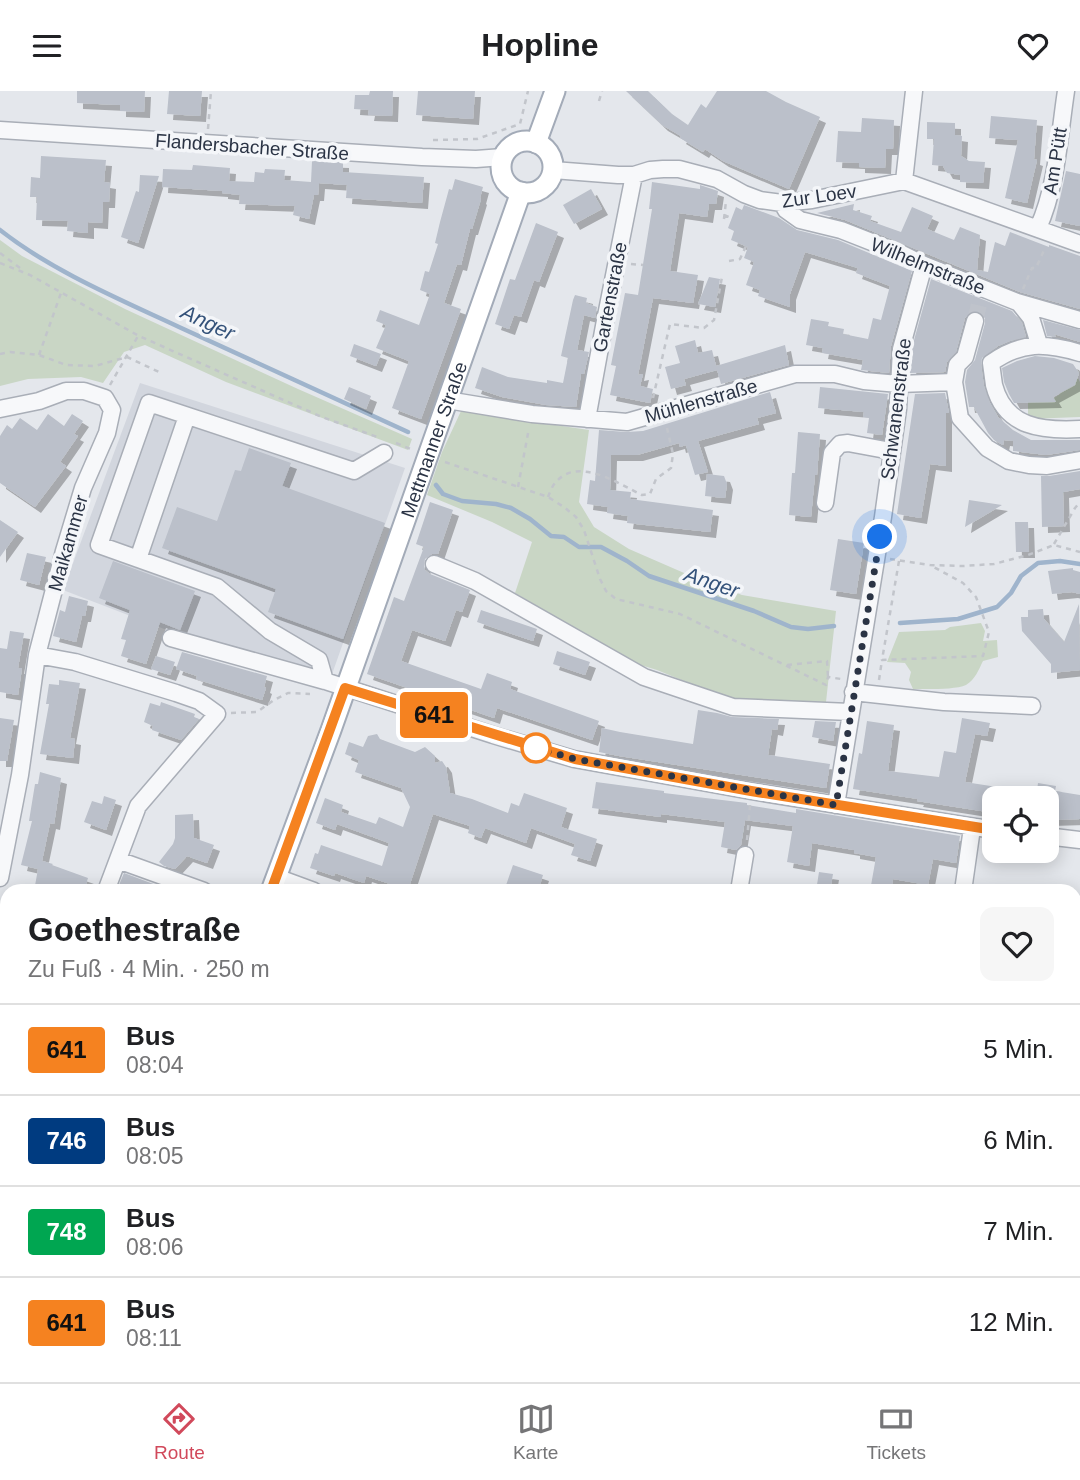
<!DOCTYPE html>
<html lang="de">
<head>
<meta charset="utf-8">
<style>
  :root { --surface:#fff; --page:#f6f6f6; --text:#202124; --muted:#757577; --line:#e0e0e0; --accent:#d1495b }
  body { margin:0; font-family:Arial,sans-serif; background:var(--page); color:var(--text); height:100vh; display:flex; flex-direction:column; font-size:26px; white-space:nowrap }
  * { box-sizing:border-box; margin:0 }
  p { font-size:23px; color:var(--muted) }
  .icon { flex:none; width:38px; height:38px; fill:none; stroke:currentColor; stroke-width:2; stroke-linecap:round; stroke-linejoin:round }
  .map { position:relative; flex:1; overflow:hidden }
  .details { position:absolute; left:0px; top:793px; width:1082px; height:499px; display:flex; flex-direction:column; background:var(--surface); border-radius:21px 21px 0 0; box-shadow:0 4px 18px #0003 }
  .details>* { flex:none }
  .badge { padding:0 14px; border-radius:5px; font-size:24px; line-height:46px }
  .controls { position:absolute; left:982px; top:695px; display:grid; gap:14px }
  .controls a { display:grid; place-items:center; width:77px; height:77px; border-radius:14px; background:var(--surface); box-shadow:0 4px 18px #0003; font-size:35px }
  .you { position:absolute; width:35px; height:35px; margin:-18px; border:5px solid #fff; border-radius:50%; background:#1a73e8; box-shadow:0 0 0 10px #1a73e833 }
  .map>.badge { position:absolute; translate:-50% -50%; box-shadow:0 0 0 4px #fff }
  .round { display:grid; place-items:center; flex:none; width:74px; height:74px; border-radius:14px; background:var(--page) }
  .headline { display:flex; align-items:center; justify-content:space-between; height:119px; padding:0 28px }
  h1 { font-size:33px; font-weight:700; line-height:52px }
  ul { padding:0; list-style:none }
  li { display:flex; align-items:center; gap:21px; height:91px; padding:0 28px; border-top:2px solid var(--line) }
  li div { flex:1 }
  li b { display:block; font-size:26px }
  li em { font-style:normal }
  li .badge { min-width:77px; font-weight:700; text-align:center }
  header { display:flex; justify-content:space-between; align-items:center; height:91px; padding:0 28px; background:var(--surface); font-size:32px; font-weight:700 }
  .tab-bar { display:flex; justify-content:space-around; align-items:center; height:98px; border-top:2px solid var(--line); background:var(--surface); font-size:19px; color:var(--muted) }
  .tab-bar a { display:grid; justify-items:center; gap:4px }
  .tab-bar .on { color:var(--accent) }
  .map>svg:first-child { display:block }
  .built { fill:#d2d6de }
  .green { fill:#c9d6c5 }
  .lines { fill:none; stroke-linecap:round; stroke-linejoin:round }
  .stream { stroke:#9fb4cc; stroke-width:4.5 }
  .building { fill:#bbc0ca; filter:url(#shadow) }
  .minor-tunnel { stroke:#bfc3cb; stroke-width:16; stroke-dasharray:16 8; stroke-linecap:butt }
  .minor-casing { stroke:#a9aeb7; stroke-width:19 }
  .major-casing { stroke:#a3abb8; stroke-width:23 }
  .path { stroke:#c2c5cb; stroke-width:2.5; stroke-dasharray:5 5; stroke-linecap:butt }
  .minor { stroke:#f7f8fa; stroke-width:16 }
  .major { stroke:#fff; stroke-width:19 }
  .line-casing { stroke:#fff; stroke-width:16 }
  .line { stroke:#f58220; stroke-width:10 }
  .walk { stroke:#2b3445; stroke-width:7; stroke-dasharray:0 12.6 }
  .stop-dot { fill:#fff; stroke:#f58220; stroke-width:3.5 }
  .labels { text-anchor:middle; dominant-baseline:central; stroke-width:7; stroke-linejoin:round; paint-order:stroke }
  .street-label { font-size:19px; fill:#2b3445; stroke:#f4f6f9 }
  .water-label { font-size:21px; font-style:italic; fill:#34527a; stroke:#f4f6f9 }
</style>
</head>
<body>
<header><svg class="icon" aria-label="menu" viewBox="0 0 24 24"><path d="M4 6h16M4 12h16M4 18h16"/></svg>Hopline<svg class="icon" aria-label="heart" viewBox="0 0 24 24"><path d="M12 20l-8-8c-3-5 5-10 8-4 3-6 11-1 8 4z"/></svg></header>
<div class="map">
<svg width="1080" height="1291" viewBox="0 0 1080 1291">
  <defs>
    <filter id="shadow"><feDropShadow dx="6" dy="6" stdDeviation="0" flood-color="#0004"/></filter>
  </defs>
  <rect width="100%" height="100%" fill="#e4e7ec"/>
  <path class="built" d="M140 292 405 377 331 586 172 541 63 499Z"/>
  <path class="green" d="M0 149 22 165 125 218 298 298 412 348 408 359 226 291 145 254 124 261 103 292 81 286 28 288 0 295Z
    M1078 287 1080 291V326L1028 328V309L1054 307 1060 303 1058 301 1072 295Z
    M461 320 589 339 579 411 594 436 629 458 691 485 742 504 836 520 826 611 753 609 723 606 657 579 634 572 515 502 532 451 492 431 427 404 442 361Z
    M981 532 985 540 983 550 997 549 998 566 983 570C979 578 975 589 966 594 955 599 926 598 913 598L909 589 911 581 905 572 887 571 899 541 945 539 950 536Z"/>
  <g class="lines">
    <path class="stream" d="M0 139C52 180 119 208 179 236 255 271 332 306 408 341
      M436 394 443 403 462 410 496 413 511 417 530 428 551 445 564 446 579 456H601L627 470 649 485 754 520 791 536 808 538 834 535
      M900 532 958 528 997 516 1011 502 1021 485 1038 472 1060 470 1080 473"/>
  </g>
  <path class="building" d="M77 0H145L144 21 120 20V14L77 12Z
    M169 0H202L200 25 167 23Z
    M370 0H393L392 25 368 24 369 19 354 18 355 4H369Z
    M418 0H475L473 28 416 24Z
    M626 0H648L672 23 688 34 701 13 706 17 717 0H766L786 11 820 26 789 98 723 70 705 58 703 61 680 47 681 45 662 34Z
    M991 25 1037 29 1034 68 1037 69 1027 112 1005 107 1018 49 989 47Z
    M862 27 894 29 893 58H886L885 77 859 76V72L836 71 838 40 861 41Z
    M927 31 955 32V44L962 45 961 65 969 70 985 71 983 92 960 91V84L947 82 943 75 932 74 934 48H927Z
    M41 65 106 69 104 91 110 92 109 111H103L102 132 88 131V142L67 140 68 130 36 129 37 106H30L31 86 40 87Z
    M312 70 343 71V81L424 86 422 112 346 107 347 94 319 92 318 104H314L309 128 293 124 295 115 239 113 240 104 222 102V100L162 96 163 78 192 79 193 74 230 77 229 90 254 91 255 81 264 82 265 78 285 79 284 89 311 91Z
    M1066 80 1080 83V135L1055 130Z
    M140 84 159 85 138 152 121 146 136 100 139 101Z
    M455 88 483 96 480 107 481 108 472 138H470L461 174 457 173 444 212 461 218 421 328 392 317 409 270 376 257 386 234 376 230 380 219 419 234 430 203 420 199 425 180 429 181 438 153 435 152 440 131 449 98 452 99Z
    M652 91 700 98V94L718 100 716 113H709L707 126 679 122 670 180 698 184 693 212 653 207 638 284 643 283 640 295 653 298 650 312 610 304 616 275 611 274 625 202 638 204 652 118H649Z
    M591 98 602 118 574 133 563 114Z
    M854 113 853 119 872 125 870 130 901 141 912 116 933 125 927 138 954 149 960 136 980 144 977 179 988 181 995 151 1005 155 1010 141 1049 156V154L1080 165V218L1020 201 845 129 817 122Z
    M744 114 779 127 797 139 838 149 912 180 891 255 889 282 861 279 863 269 822 262 823 257 806 254 811 228 829 231 828 235 844 238 843 243 868 248 873 227 881 229 890 195 856 182 858 177 805 161 790 203V216L758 205 760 199 746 194 754 171 744 167 748 156 731 149 734 140 728 137 736 116 742 119Z
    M536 132 558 141 539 191 534 189 521 226 514 224 509 238 495 233 510 188 515 189Z
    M709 186 720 188 715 216 698 213Z
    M931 188 1012 220 1022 232 1026 246 1010 250 998 255 982 267 981 273 984 295 990 312 998 326 1013 339 1031 349H1080V359L1046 364 1013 360V350L1004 349 1003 354 994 349 988 342 974 316H969L965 291 967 279 975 269 985 232V227L978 220H972L965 227 956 261 947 271 945 281 910 282 911 260Z
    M575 204 587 207 586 212 597 216 595 227 584 224 577 259 589 261 584 283H581L576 316 546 314 502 306 475 297 482 276 508 286 547 292V289L563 292 568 267 561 265 573 209Z
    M1043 229 1080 239V251L1054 243 1056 246 1047 245Z
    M695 249 698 262 712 259 717 279 684 288 686 294 671 298 665 276 680 272 675 255Z
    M354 253 381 263 376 275 350 265Z
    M785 254 789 274 721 293 716 275Z
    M1035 265 1054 267 1073 273 1079 282 1075 294 1053 306 1056 311 1014 312 1009 303 1004 291 1002 277 1017 270Z
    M349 296 371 305 366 318 344 308Z
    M820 296 888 303 882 344 867 342 869 327 863 326 864 321 818 317Z
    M770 301 776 322 757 327 759 333 698 350 708 381 695 384 686 354 680 356 679 352 637 364H611L610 399 631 401 630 408 713 419 710 441 627 432 628 425 607 422 608 416 587 413 590 389 595 390 599 339 626 341 643 340Z
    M945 302 949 322H946V375L930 373 921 427 897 423 915 303Z
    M48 323 64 335 72 323 83 330 74 343 78 345 60 371 66 375 35 416 0 392V345L7 334 12 338 20 327 37 339Z
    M798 341 820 343 817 384H815L811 426 789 424 792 382H795Z
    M249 357 291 372 282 395 385 432 343 548 268 521 276 498 162 457 177 416 217 430 235 379 241 380Z
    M1080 380V398L1063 401 1064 435 1042 436 1041 385H1049Z
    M707 383 724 385 727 393 725 407 705 405Z
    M969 409 1002 414 965 436Z
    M430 411 453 419 438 463H432L425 468 424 474 425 479 430 483 470 499 462 521 456 519 445 550 412 539 401 570 481 598 487 582 512 591 510 598 599 630 592 649 497 617 494 627 367 583 394 506 404 510 424 456 416 453Z
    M0 429 18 441 0 466Z
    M1015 431H1028L1029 461H1016Z
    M838 448 864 452 856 503 830 499Z
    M27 462 46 466 39 494 20 489Z
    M113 470 195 500 180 539 160 531 146 573 121 565 126 549 121 548 130 519 99 507Z
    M1073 477V479L1080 481V503L1072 501 1052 503 1048 480Z
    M69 505 88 510 85 525H82L76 551 53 545 60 519 65 521Z
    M1079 513 1080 579 1051 582V573L1022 540 1021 526H1028V519L1043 518 1044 528 1064 551Z
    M481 519 537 538 533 550 477 531Z
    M10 540 24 542 18 577H22L18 604 0 601V557L7 558Z
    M557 560 590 571 585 584 553 573Z
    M182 561 267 585 264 596 266 597 262 609 196 588 197 585 176 578Z
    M156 565 175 571 170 584 151 578Z
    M59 589 80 592 70 647 75 648 73 667 40 663 49 613H46L49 593 59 594Z
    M161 611 195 623 194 626 199 628 181 649 152 639 153 635 144 631 150 612 160 615Z
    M698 619 717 622 732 626 779 628 777 639 772 638 768 664 830 673 826 697 619 665 599 661 602 637 620 641 693 653Z
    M0 627 14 629 7 670H0Z
    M962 627 990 632 987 645 975 643 965 691 997 696 994 707V722L917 710 918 708 853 698 859 662 862 663 867 630 894 634 888 680 939 686 944 660 956 662Z
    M815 630 836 631 833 650 812 646Z
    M377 643 380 648 415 661 425 656 435 665V672L442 670 446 676 450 702 472 708 508 722 511 712 519 715 524 702 567 717 561 736 597 748 590 770 571 764 575 753 531 737 526 752 485 737 481 747 468 742 470 735 433 723 408 799 366 785 364 792 335 782 334 785 310 777 315 762 318 763 321 754 382 775 389 752 337 733 335 739 316 732 325 707 343 714 341 721 376 733 379 726 403 736 410 716 401 697 355 681 359 669 345 663 349 651 363 656 368 645Z
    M40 681 61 687 54 733 50 732 42 770 53 773 52 774 88 787 84 800H34L38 778 21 774 32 730H29L35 693H38Z
    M596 691 664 700V702L747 712V714L796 722V718L960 745 956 772 933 768 928 794 893 788 891 800H870L876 766 854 762V759L812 752 809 775 787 771 793 735 745 729 741 754 736 759 721 756 725 731 661 723V726L592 717Z
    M1038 692 1056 695 1055 700 1080 704V728L1046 729V707H1036Z
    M104 705 116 709 106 739 84 731 92 710 102 713Z
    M193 723 194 747 214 754 207 772 187 765 175 778 164 775 159 771 173 753 175 747V724Z
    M513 774 543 784 538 800H504Z
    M819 781 833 783 830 800H816Z
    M124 782 172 800H135L119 794Z"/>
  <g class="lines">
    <path class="minor-tunnel" d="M975 230 981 205"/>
    <defs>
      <path id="minor" d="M0 39 422 66 476 68 503 66
        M553 79 618 84H634L650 79 663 78H679L717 88 744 103 760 109 782 112 812 109 904 90 1080 153
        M904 90 914 0
        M782 112 786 119 800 129 841 139 902 163 924 174 1017 211 1080 229
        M1038 137C1057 95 1059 46 1066 0
        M1019 212 1031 227 1039 253
        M975 230 965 266 957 274 954 291 960 327 987 357 1009 370 1029 374 1047 375 1080 369
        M1080 262C1046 252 1021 250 991 272 992 279 993 287 994 294 1005 337 1043 340 1080 338
        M447 309 532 323 627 331 795 283H835L864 290 899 293 954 291
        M0 318 39 310 66 300H84L105 307 112 319 107 342 83 397 64 460 37 564 20 684 0 787
        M587 328 604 235 634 84
        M825 412 832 362 840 353 848 352 891 360
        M138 468 187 325
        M434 473 475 490 644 586 733 616 850 621
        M171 547 325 590 493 644 574 668 751 700 994 739
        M37 564 75 571 176 602 199 610 217 623 138 715 106 800
        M325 590 319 569 270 540 217 496 99 454 149 312 354 380 384 362
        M853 601 944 611 1032 615
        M836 714 883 426 898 318 901 258 924 174
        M1046 745 1080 749
        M118 769 204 800
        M276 786 314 800
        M739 800 745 764
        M963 800 972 737
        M0 1097 7 1081
        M1074 1097 1080 1073
        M0 1158 7 1161
        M165 1284 187 1291
        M608 1284 624 1291
        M1064 1284 1080 1289
        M346 1291 349 1284
        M889 1291 890 1284
        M995 1291 996 1284"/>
      <g id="major">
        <circle cx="527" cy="76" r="26"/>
        <path d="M536 52 555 0"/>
        <path id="s1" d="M271 800 331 639 521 101"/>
        <path d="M99 1291 102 1284"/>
      </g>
    </defs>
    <use href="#minor" class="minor-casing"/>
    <use href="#major" class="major-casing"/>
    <path class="path" d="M599 10 602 0
      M208 38 211 0
      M433 49 477 48 520 33 528 0
      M724 124 731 127
      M724 128 726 110
      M0 162 24 180
      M729 170 740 168 746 155
      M0 172 30 184 139 245 322 326 380 347
      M631 173 643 174
      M1023 198 1032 177H1036L1045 157
      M0 263 10 261 39 264 66 274 95 275 127 266 159 281
      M39 264 61 202
      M110 294 138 245
      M653 307 670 233 704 237 714 229 722 186
      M396 352 413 359
      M445 371 548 406 564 416 576 426 584 439 600 488 606 500 616 508 680 523 826 594 828 586 841 588
      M518 396 529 337
      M548 406C550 401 552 395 556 391 578 365 619 393 642 404L650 403 656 388 671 377 673 363 667 337
      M1054 453 1075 417 1080 411
      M890 468 930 474 963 475 994 473 1028 464 1054 454 1080 461
      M899 470 882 569 983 565 989 541 976 506 963 492 930 474
      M787 574 827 570 828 586
      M879 589 882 569
      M231 622 257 621 274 609 288 602 310 603
      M747 749 750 714
      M545 1291 548 1284"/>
    <use href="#minor" class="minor"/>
    <use href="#major" class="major"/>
  </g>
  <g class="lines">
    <defs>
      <path id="line" d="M271 800 345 597 575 668 751 700 994 739"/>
    </defs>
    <use href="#line" class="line-casing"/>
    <use href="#line" class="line"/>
    <path class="walk" d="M536 657 575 668 836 714 880 446"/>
  </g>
  <circle class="stop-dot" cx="536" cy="657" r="14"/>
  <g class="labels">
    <g class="street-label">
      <text transform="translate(252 56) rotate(4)">Flandersbacher Straße</text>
      <text transform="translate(1055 70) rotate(-81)">Am Pütt</text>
      <text transform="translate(819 105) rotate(-8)">Zur Loev</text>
      <text transform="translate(928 175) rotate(22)">Wilhelmstraße</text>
      <text transform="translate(610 206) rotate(-79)">Gartenstraße</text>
      <text transform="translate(701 310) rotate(-16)">Mühlenstraße</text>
      <text transform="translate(896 318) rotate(-83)">Schwanenstraße</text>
      <text stroke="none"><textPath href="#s1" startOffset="480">Mettmanner Straße</textPath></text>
      <text transform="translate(68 452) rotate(-74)">Maikammer</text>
    </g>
    <g class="water-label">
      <text transform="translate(208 231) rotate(25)">Anger</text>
      <text transform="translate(712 491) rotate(19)">Anger</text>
    </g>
  </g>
</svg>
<div class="controls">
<a><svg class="icon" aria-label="locate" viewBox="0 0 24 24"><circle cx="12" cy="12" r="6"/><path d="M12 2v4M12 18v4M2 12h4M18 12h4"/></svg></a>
</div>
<div class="you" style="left:880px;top:446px"></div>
<b class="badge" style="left:434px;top:624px;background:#f58220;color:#111">641</b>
<section class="details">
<div class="headline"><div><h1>Goethestraße</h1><p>Zu Fuß · 4 Min. · 250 m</p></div><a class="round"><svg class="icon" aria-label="heart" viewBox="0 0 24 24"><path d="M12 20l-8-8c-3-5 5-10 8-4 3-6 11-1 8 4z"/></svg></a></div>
<ul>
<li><span class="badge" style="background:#f58220;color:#111">641</span><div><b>Bus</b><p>08:04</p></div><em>5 Min.</em></li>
<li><span class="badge" style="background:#003b80;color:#fff">746</span><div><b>Bus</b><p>08:05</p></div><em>6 Min.</em></li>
<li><span class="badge" style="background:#00a651;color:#fff">748</span><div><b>Bus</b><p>08:06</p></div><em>7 Min.</em></li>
<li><span class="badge" style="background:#f58220;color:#111">641</span><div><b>Bus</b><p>08:11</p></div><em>12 Min.</em></li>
</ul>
</section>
</div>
<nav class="tab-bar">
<a class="on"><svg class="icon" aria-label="directions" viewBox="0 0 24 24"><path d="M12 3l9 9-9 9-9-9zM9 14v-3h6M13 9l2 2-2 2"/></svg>Route</a>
<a><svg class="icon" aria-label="map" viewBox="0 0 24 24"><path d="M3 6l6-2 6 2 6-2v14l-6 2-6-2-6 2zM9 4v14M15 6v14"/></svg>Karte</a>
<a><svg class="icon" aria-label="tickets" viewBox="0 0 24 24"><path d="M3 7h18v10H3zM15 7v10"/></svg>Tickets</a>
</nav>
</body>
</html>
